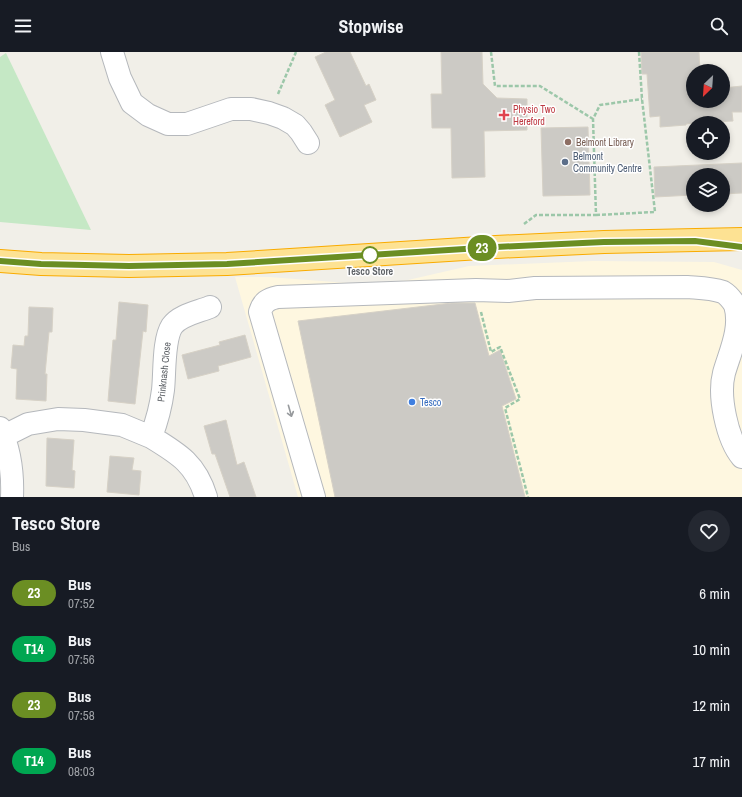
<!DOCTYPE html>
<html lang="en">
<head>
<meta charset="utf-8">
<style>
  :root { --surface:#171b24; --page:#242831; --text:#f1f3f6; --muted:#9ea1a6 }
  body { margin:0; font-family:"Archivo Narrow",sans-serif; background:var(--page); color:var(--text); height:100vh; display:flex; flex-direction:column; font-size:15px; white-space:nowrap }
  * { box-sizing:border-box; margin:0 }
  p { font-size:13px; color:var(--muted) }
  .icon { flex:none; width:22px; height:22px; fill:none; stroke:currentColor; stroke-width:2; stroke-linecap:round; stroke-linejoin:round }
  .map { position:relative; height:445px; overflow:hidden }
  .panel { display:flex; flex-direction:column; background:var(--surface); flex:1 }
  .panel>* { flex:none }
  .badge { padding:0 8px; border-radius:13px; font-size:14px; line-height:26px }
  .needle { width:26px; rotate:205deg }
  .tools { position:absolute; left:686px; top:12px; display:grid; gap:8px }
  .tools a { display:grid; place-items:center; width:44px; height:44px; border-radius:50%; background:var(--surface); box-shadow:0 2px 6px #0003; font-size:20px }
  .map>.badge { position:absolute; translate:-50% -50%; box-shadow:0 0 0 2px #fff }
  .round { display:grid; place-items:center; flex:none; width:42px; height:42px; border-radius:21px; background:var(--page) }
  .overview { display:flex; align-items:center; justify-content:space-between; height:68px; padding:0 12px }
  h1 { font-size:19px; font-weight:800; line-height:30px }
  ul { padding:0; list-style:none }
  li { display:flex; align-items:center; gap:12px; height:56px; padding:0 12px }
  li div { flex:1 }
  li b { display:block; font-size:15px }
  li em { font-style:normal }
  li .badge { min-width:44px; font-weight:700; text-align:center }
  header { display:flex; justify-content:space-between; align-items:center; height:52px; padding:0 12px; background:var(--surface); font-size:18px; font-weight:800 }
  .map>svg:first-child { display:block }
  .commercial { fill:#fef7e0 }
  .green { fill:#c5e8c5 }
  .building { fill:#cccac5; stroke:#d6d1c6 }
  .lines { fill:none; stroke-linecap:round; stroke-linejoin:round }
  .minor-casing { stroke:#b5b8bc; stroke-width:24 }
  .highway-casing { stroke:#f9ab00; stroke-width:24 }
  .path { stroke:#9cc7a9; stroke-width:2.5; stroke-dasharray:4 2; stroke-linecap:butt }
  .minor { stroke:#fff; stroke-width:22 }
  .highway { stroke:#fde293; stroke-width:22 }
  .oneway { stroke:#979a9d }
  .line-casing { stroke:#fff; stroke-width:9 }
  .line { stroke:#6b8e23; stroke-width:6 }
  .health-dot { fill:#e0444e; stroke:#fff; stroke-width:1.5 }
  .education-dot { fill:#8d6e63; stroke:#fff; stroke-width:1.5 }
  .service-dot { fill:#5c6f8a; stroke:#fff; stroke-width:1.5 }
  .stop-dot { fill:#fff; stroke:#6b8e23; stroke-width:2 }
  .shop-dot { fill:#3f7fe0; stroke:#fff; stroke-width:1.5 }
  .labels { text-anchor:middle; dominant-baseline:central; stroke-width:3; stroke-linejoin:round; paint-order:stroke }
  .health-label { font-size:10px; fill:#be3a42; stroke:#fff; text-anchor:start }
  .education-label { font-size:10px; fill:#785e54; stroke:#fff; text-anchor:start }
  .service-label { font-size:10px; fill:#4e5e75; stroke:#fff; text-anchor:start }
  .stop-label { font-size:10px; font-weight:bold; fill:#5f6368; stroke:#fff }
  .street-label { font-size:10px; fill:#5f6368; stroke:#fff }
  .shop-label { font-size:10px; fill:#366cbe; stroke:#fff; text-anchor:start }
</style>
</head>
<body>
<header><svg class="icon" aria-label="menu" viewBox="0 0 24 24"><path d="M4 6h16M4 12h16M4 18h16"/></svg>Stopwise<svg class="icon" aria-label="search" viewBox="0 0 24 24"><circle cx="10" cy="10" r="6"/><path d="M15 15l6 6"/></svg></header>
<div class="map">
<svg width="742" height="445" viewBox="0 0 742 445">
  <rect width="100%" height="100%" fill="#f1efe8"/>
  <path class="commercial" d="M593 209 714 210 742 218V445H298L235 225H269L374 233 408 228 469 214Z"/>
  <path class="green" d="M6 1 91 178 0 170V5Z"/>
  <path class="building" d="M326 0H350L366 34 369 32 376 48 364 53 372 70 340 85 325 53 335 48 315 5Z
    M441 0H482L483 32 497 46 527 47V78L484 79 485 125 452 126 451 76H432L431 42H442Z
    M641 0H699L700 19H693V49H723V36L742 34V60H732L733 69 693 71 686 72V73L660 75V64L650 65 647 22H642Z
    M588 75 590 143 543 144 541 76Z
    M742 111V141L723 142V123H693V143L655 145 654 115Z
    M119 250 148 253 146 280 143 279 135 352 108 349 113 288H116Z
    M452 251H475L489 304 500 298 516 347 502 354 525 445H335L298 269Z
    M29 255 53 256 52 280H49L45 322H47L46 349 16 347 17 317 11 316 13 293 24 294 25 284H28Z
    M245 283 251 305 218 314 219 319 188 327 182 303 220 293 219 290Z
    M226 368 237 413 244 410 256 445H230L215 402H212L204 374Z
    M47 386 74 388 72 418 75 419 74 436 46 434Z
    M110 404 134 406 132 418 141 419 139 443 107 440Z"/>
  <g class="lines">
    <defs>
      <path id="minor" d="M112 0 120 26 132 51 148 63 168 72H187L231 57H251L269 61 283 66 295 73 301 80 308 91
        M0 376C10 398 13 421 12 445
        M4 384 28 372 58 367 84 368 122 373 151 385C157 369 161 354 163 338 165 321 163 288 172 274 180 263 198 260 210 255
        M151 385C179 402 196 412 206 445
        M314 445 260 260C263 250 268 247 278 245L476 238 508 239 535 236 687 235C699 236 711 236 723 240 728 243 732 248 735 253 742 276 730 300 724 321 718 344 727 387 742 405"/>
      <path id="highway" d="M0 209 41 212 129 214 227 212 496 195 604 190 742 187"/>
    </defs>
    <use href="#minor" class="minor-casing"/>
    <use href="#highway" class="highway-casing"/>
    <path class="path" d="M491 0 495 34H540L593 67
      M278 42 296 0
      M596 163 655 160 642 47 639 0
      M524 172 536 163H596L593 67 600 53 642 47
      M481 260 491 300 500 295 520 347 505 356 528 445"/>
    <use href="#minor" class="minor"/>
    <use href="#highway" class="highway"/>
  </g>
  <defs><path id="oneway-shaft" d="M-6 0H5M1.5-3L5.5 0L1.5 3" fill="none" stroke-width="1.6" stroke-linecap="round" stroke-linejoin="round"/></defs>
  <use class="oneway" href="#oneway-shaft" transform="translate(290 359) rotate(74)"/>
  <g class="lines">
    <defs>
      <path id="line" d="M0 209 41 212 129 214 227 212 496 195 604 190 695 189 742 195"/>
    </defs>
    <use href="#line" class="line-casing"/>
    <use href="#line" class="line"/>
  </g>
  <path class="health-dot" d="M502 57h4v4h4v4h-4v4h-4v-4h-4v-4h4z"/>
  <circle class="education-dot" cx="568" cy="90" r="4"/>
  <circle class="service-dot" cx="565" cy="110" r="4"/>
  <circle class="stop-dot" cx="370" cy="203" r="8"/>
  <circle class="shop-dot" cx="412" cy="350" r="4"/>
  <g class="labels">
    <g class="health-label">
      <text x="513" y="57">Physio Two<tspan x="513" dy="12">Hereford</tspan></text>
    </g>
    <g class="education-label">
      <text x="576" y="90">Belmont Library</text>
    </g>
    <g class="service-label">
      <text x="573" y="104">Belmont<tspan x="573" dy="12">Community Centre</tspan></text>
    </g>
    <g class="stop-label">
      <text x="370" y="219">Tesco Store</text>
    </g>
    <g class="street-label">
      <text transform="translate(164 320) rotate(-84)">Prinknash Close</text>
    </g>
    <g class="shop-label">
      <text x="420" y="350">Tesco</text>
    </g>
  </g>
</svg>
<div class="tools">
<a><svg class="needle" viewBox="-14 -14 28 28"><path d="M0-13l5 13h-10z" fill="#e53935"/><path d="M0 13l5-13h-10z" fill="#9ea1a6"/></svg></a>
<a><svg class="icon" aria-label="locate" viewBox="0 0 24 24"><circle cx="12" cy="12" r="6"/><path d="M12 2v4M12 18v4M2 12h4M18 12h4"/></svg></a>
<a><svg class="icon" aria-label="layers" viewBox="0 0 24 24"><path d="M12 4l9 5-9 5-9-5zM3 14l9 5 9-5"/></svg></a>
</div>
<b class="badge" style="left:482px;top:196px;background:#6b8e23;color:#fff">23</b>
</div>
<section class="panel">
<div class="overview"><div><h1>Tesco Store</h1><p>Bus</p></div><a class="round"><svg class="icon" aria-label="heart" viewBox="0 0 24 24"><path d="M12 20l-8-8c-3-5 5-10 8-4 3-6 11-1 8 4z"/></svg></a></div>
<ul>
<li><span class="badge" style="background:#6b8e23;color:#fff">23</span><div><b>Bus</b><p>07:52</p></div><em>6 min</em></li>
<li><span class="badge" style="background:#00a651;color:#fff">T14</span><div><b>Bus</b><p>07:56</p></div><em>10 min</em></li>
<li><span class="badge" style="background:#6b8e23;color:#fff">23</span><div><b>Bus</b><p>07:58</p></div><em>12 min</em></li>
<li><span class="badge" style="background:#00a651;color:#fff">T14</span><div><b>Bus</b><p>08:03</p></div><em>17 min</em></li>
</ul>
</section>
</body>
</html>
